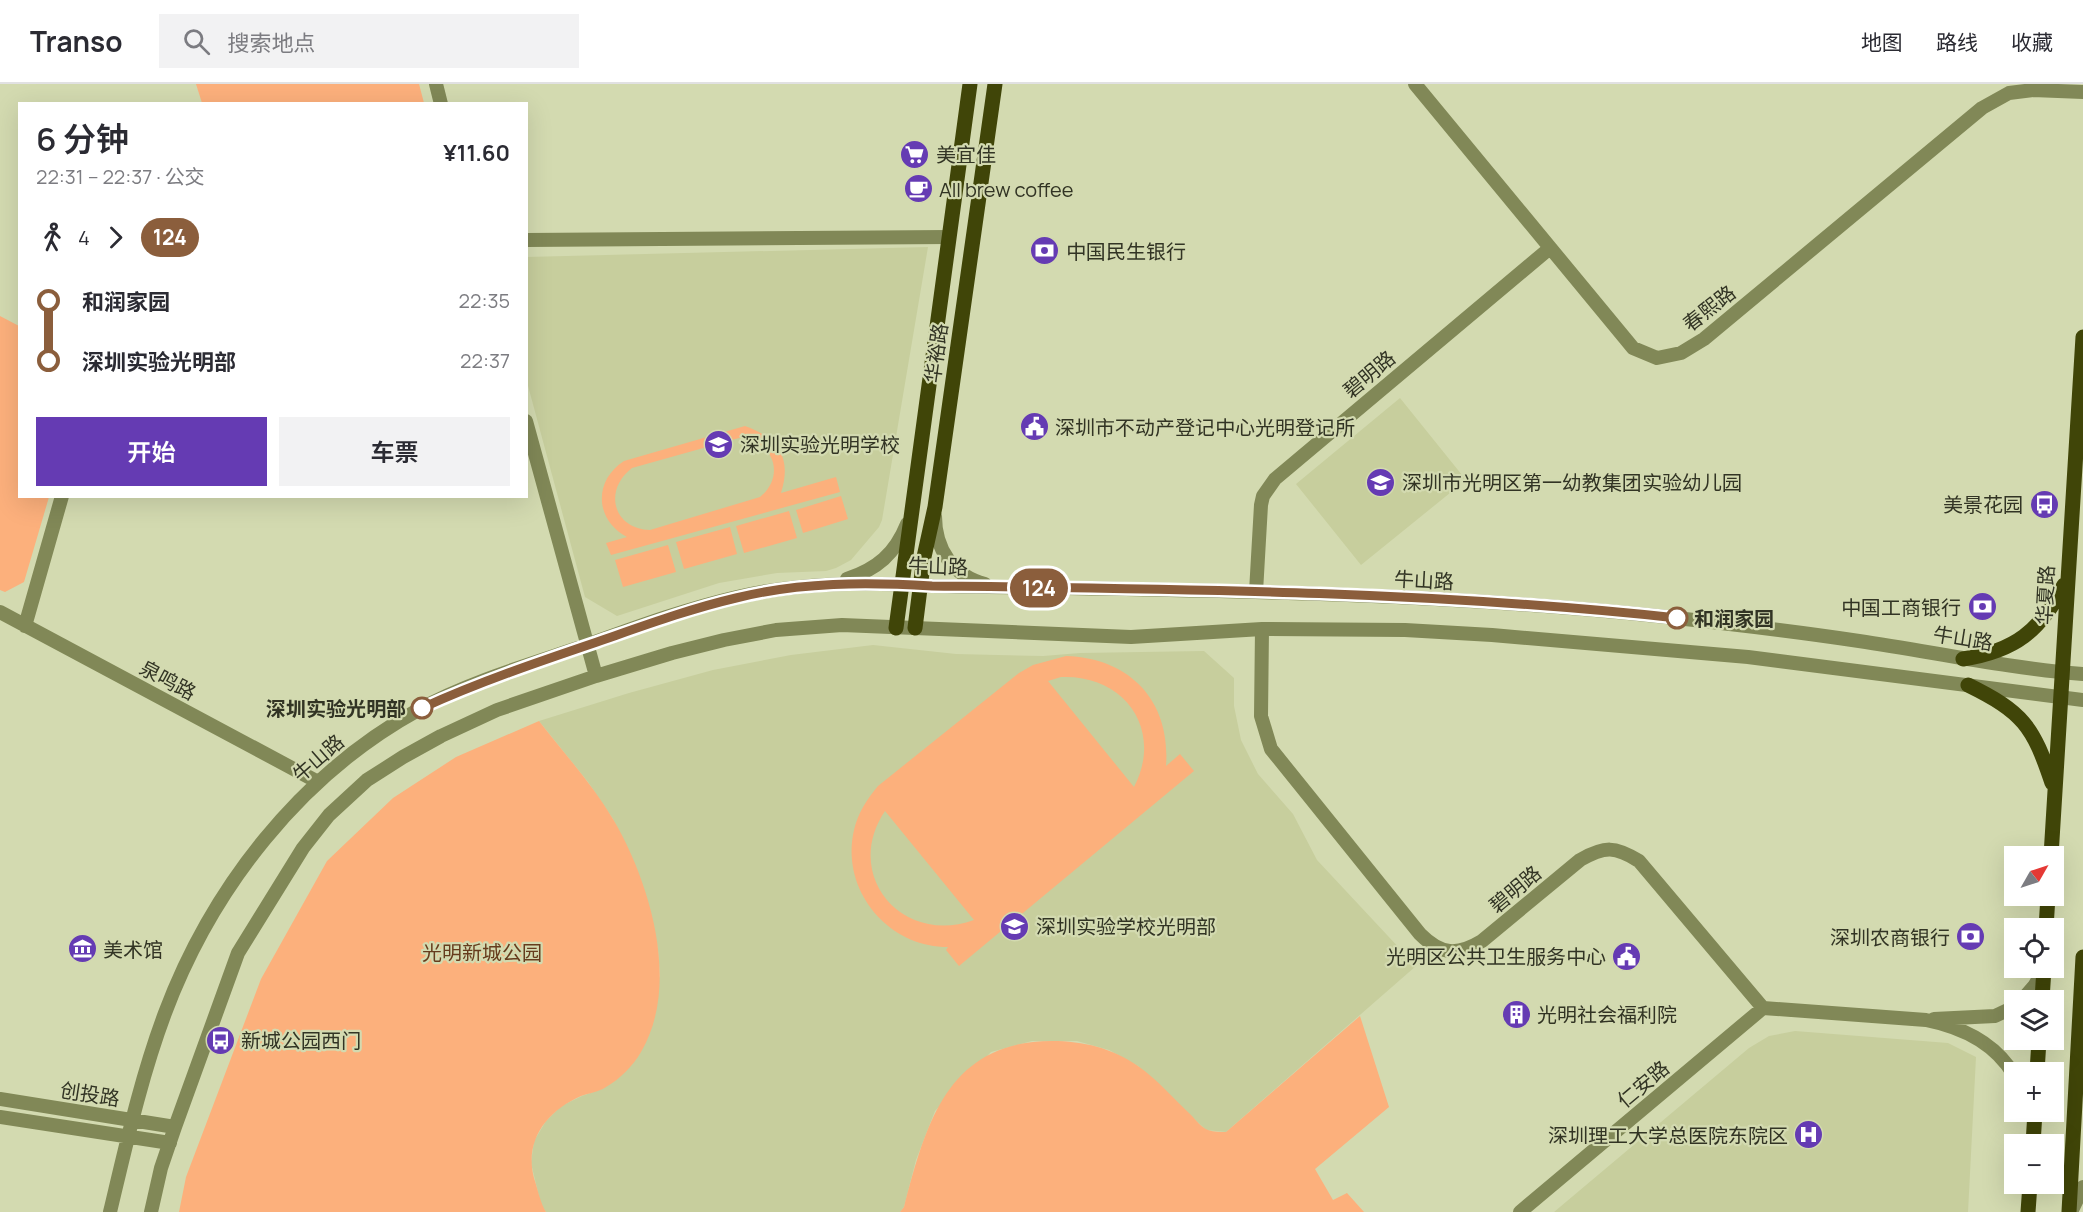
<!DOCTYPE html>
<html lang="zh">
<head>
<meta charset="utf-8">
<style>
  :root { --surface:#fff; --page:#f2f2f3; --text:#2b2b33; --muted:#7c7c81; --line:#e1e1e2; --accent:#653bb3 }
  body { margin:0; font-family:Manrope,"Noto Sans SC",sans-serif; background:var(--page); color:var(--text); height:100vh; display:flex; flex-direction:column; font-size:22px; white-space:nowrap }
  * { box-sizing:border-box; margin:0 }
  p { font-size:20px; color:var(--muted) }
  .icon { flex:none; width:33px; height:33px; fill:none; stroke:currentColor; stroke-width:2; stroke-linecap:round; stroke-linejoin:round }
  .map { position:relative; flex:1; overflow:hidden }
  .drawer { position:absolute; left:18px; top:18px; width:510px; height:396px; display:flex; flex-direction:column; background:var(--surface); border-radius:0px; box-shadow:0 6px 24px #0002 }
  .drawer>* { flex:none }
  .badge { padding:0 12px; border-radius:20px; font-size:21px; line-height:39px }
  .needle { width:39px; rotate:51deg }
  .tools { position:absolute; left:2004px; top:762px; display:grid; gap:12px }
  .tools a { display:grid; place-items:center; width:60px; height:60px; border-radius:0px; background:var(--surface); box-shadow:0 6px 24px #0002; font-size:30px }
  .map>.badge { position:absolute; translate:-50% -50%; box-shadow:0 0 0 3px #fff }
  .legs { display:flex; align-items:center; gap:9px; height:66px; padding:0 18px; font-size:20px }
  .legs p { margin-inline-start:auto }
  .headline { display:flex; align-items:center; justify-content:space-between; height:102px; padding:0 18px }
  h1 { font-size:33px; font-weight:600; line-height:45px }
  .action { display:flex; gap:12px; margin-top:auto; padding:12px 18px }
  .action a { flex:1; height:69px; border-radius:0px; background:var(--accent); color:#fff; font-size:24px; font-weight:600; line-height:69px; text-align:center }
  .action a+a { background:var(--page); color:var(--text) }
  ul { padding:0 18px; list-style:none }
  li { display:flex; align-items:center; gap:21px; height:60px; font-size:22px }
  li i { display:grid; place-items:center; width:9px; height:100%; margin:0 8px; background:currentColor }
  li i::after { content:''; width:15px; height:15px; margin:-8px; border:4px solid; border-radius:50%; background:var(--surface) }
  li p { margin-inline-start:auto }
  li:first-child i { background:linear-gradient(#0000 50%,currentColor 0) }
  li:last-child i { background:linear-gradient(currentColor 50%,#0000 0) }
  header { display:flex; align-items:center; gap:36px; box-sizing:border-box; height:84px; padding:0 30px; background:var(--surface); border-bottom:2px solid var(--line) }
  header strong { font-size:28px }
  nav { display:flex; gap:33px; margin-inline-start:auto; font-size:21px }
  .search { width:420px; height:54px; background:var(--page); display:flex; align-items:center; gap:15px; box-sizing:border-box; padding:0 21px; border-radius:0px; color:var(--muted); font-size:22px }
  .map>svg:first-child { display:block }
  .built { fill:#c7ce9d }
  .green { fill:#fcb07c; fill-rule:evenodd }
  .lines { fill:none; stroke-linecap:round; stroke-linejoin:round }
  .minor { stroke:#818857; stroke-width:14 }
  .major { stroke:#404508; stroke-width:15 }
  .line-1-casing { stroke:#fff; stroke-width:14 }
  .line-1 { stroke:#8b5e3c; stroke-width:9 }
  .stop-1-dot { fill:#fff; stroke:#8b5e3c; stroke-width:3 }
  .labels { text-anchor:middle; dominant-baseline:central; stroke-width:4.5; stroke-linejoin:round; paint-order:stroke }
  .poi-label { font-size:20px; fill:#323424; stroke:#d3dab0; text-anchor:start }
  .street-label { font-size:20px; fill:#323424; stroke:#d3dab0 }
  .stop-label { font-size:20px; font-weight:bold; fill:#323424; stroke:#d3dab0; text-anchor:start }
  .park-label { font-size:20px; fill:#663c1d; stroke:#d3dab0 }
</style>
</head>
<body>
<header>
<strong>Transo</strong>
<div class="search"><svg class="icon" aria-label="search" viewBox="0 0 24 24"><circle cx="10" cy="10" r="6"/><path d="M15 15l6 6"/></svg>搜索地点</div>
<nav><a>地图</a><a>路线</a><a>收藏</a></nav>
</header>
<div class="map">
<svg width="2083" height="1128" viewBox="0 0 2083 1128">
  <rect width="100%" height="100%" fill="#d3dab0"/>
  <path class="built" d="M928 163 882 436 879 443 851 476 836 484 826 487 777 489 719 499 617 532 585 513 527 298 526 173Z
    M1400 314 1466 396 1361 481 1296 400Z
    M873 561 956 570 1043 572 1080 569 1204 567 1234 594V622L1241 656 1258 690 1293 730 1317 776 1416 882 1226 1048 1206 1046 1138 982 1109 966 1077 957H1032L991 968 935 1027 916 1076 904 1123 900 1128H546L541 1121 531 1079 534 1057 546 1037 561 1022 582 1012 604 1004 660 892 658 865 648 819 633 776 613 735 588 698 539 637 629 609 713 586 791 571Z
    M1795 947 1948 959 1976 973 1968 1128H1554L1749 964 1769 952Z"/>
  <path class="green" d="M196 0H419L424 19H202Z
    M0 232 19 242 20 412 49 413 24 498 5 508 0 506Z
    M745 342C779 354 792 374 781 409L836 393 840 408 611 471 606 459 627 453C595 436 593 397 624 377ZM739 354C772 355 787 391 760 413L650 446C613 445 603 406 632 384Z
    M841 412 848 435 803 449 796 426Z
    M789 427 797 454 744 469 736 442Z
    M730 443 737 470 684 485 676 458Z
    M668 461 676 488 623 503 615 476Z
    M1066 572C1130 574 1171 617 1166 682L1180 670 1194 687 959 882 946 866 948 863C888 863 840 806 854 746 858 729 867 715 878 702L1019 589 1033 581ZM1061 593C1124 590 1164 645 1134 703L1048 597ZM885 727 974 836C902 862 842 791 885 727Z
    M539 637C564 669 592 700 613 735 650 798 681 900 641 968 633 982 620 995 606 1003 599 1008 589 1009 581 1012 547 1027 524 1056 534 1094 538 1106 540 1118 546 1128H179L186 1093 261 895 327 777 393 714 456 673Z
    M1360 932 1389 1023 1315 1085 1333 1116 1347 1109 1364 1128H900L904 1123C926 1039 948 957 1052 957 1083 957 1112 964 1138 982 1157 995 1174 1015 1191 1031 1196 1036 1202 1044 1208 1046 1214 1048 1221 1048 1226 1048Z"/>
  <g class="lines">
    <path class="minor" d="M436 0 441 20
      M1415 0 1633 264 1657 274 1681 269 1704 255 1982 24 2009 9 2033 6 2083 8
      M526 156 949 153
      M526 337 596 592
      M935 432C935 465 953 492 985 500
      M847 495C877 485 895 470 907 440
      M1256 508 1261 421 1263 412 1275 395 1550 164
      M0 528 318 698
      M25 542 62 412
      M1262 545 1261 632 1271 665 1420 850C1441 871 1457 872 1482 857L1580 776C1605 762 1615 762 1639 777L1763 924 1926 936C1961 943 1995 959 2014 991
      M2022 916 2035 901 2044 885
      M1934 935 1995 932 2014 923
      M0 1015 175 1043
      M0 1033 170 1059
      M110 1128C126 1061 141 993 165 929 212 804 300 691 418 626 469 598 528 581 584 562 634 544 685 525 737 513 801 498 867 498 932 502 1173 506 1416 507 1657 532 1724 539 1792 547 1859 557 1934 568 2007 584 2083 590
      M151 1128 161 1084 175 1043 238 869 303 764 329 731 367 696 403 673 441 652 497 626 596 592 672 569 724 556 776 546 842 541 1131 553 1262 545 1405 546 1492 551 1748 573 2083 616
      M1520 1128 1763 924
      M2071 1128 2083 1103"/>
    <path class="major" d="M896 544 970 0
      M915 544 924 473 935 423 995 0
      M1963 575C2015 567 2040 547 2064 501
      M1968 601C2023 628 2033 642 2052 699
      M2051 772 2083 253
      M2046 844 2048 812
      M2042 916 2044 884
      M2037 988 2039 956
      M2033 1060 2035 1028
      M2028 1128 2030 1100
      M2069 1128 2083 873"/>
  </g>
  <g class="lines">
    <defs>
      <path id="line-1" d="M422 624C479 598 538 578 597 558 643 542 689 525 736 514 800 498 866 498 932 502 1180 505 1430 507 1677 534"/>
    </defs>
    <use href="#line-1" class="line-1-casing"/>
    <use href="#line-1" class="line-1"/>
  </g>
  <defs>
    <symbol id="supermarket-disc" viewBox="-11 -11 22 22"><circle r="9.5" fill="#653bb3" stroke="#d3dab0"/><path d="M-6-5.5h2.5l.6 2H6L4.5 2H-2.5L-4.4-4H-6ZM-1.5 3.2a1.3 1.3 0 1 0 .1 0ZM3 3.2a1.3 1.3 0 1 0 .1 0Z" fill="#fff"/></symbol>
    <symbol id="cafe-disc" viewBox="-11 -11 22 22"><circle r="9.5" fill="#653bb3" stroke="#d3dab0"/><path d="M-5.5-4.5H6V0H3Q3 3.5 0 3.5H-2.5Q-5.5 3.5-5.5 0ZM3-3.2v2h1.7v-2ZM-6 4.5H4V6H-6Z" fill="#fff"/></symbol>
    <symbol id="bank-disc" viewBox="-11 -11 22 22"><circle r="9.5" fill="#653bb3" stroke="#d3dab0"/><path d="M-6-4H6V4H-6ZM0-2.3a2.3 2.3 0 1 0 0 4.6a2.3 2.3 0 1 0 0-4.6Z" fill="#fff"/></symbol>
    <symbol id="civic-disc" viewBox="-11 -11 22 22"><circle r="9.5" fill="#653bb3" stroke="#d3dab0"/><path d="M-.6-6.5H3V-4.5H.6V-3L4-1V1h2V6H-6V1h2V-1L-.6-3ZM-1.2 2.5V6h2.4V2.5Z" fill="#fff"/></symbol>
    <symbol id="school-disc" viewBox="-11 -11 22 22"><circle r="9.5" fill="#653bb3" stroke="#d3dab0"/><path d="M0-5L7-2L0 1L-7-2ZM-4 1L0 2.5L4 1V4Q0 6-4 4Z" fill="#fff"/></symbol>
    <symbol id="bus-disc" viewBox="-11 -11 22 22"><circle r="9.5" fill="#653bb3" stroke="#d3dab0"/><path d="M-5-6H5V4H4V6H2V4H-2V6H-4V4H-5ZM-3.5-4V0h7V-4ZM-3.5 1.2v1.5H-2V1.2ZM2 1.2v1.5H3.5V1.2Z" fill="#fff"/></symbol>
    <symbol id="museum-disc" viewBox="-11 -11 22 22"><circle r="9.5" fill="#653bb3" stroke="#d3dab0"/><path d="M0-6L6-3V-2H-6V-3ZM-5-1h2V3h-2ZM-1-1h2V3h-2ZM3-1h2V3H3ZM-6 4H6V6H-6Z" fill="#fff"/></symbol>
    <symbol id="building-disc" viewBox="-11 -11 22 22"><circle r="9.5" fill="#653bb3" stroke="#d3dab0"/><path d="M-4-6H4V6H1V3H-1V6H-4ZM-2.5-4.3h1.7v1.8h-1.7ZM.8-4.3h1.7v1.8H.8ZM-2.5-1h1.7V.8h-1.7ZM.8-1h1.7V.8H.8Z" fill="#fff"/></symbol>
    <symbol id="hospital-disc" viewBox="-11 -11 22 22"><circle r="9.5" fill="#653bb3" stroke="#d3dab0"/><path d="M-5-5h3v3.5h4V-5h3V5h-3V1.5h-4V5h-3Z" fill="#fff"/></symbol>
  </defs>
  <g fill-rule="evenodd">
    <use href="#supermarket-disc" x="898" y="54" width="33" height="33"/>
    <use href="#cafe-disc" x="902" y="88" width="33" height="33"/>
    <use href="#bank-disc" x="1028" y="150" width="33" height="33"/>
    <use href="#civic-disc" x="1018" y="326" width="33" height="33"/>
    <use href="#school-disc" x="702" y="344" width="33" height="33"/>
    <use href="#school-disc" x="1364" y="382" width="33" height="33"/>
    <use href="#bus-disc" x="2028" y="404" width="33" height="33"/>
    <use href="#bank-disc" x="1966" y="506" width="33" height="33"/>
    <use href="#school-disc" x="998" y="826" width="33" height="33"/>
    <use href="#bank-disc" x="1954" y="836" width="33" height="33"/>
    <use href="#museum-disc" x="66" y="848" width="33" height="33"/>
    <use href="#civic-disc" x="1610" y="856" width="33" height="33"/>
    <use href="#building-disc" x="1500" y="914" width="33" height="33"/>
    <use href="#bus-disc" x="204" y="940" width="33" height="33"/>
    <use href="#hospital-disc" x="1792" y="1034" width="33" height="33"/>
  </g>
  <g class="stop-1-dot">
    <circle cx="1677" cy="534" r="10"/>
    <circle cx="422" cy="624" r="10"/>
  </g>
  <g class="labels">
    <g class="poi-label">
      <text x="936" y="70">美宜佳</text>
      <text x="939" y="105">All brew coffee</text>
      <text x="1066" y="167">中国民生银行</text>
      <text x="1055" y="343">深圳市不动产登记中心光明登记所</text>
      <text x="740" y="360">深圳实验光明学校</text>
      <text x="1402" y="398">深圳市光明区第一幼教集团实验幼儿园</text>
      <text x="2023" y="420" text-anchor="end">美景花园</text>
      <text x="1961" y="523" text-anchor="end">中国工商银行</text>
      <text x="1036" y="842">深圳实验学校光明部</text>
      <text x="1950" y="853" text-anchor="end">深圳农商银行</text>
      <text x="103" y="865">美术馆</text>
      <text x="1606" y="872" text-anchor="end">光明区公共卫生服务中心</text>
      <text x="1537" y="930">光明社会福利院</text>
      <text x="241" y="956">新城公园西门</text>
      <text x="1788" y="1051" text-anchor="end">深圳理工大学总医院东院区</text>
    </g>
    <g class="street-label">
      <text transform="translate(1709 224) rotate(-38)">春熙路</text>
      <text transform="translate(936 269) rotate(-82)">华裕路</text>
      <text transform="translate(1369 290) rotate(-40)">碧明路</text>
      <text transform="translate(938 482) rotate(2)">牛山路</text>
      <text transform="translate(1424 496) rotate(3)">牛山路</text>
      <text transform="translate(2045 511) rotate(-87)">华夏路</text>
      <text transform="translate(1963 554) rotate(9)">牛山路</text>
      <text transform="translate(168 596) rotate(28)">泉鸣路</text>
      <text transform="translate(318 674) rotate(-41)">牛山路</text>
      <text transform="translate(1515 805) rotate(-40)">碧明路</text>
      <text transform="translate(1643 1000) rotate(-40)">仁安路</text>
      <text transform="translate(90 1010) rotate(9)">创投路</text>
    </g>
    <g class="stop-label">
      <text x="1694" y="534">和润家园</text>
      <text x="406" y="624" text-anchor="end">深圳实验光明部</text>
    </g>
    <g class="park-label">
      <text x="482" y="868">光明新城公园</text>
    </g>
  </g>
</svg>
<div class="tools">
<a><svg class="needle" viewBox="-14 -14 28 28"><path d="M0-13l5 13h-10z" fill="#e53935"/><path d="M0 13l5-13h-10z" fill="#7c7c81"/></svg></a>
<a><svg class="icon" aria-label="locate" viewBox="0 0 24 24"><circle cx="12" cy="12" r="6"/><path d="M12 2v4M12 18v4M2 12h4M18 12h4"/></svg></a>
<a><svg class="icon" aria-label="layers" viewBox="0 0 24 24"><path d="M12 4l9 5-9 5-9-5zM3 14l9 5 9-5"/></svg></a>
<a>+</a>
<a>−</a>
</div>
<b class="badge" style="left:1039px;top:504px;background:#8b5e3c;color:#fff">124</b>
<section class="drawer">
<div class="headline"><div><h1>6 分钟</h1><p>22:31 – 22:37 · 公交</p></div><b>¥11.60</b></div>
<div class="legs"><svg class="icon" aria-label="walk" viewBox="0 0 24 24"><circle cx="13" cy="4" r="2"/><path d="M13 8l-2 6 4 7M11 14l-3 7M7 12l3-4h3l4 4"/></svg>4<svg class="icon" aria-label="forward" viewBox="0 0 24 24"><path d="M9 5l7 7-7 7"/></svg><b class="badge" style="background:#8b5e3c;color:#fff">124</b></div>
<ul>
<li><i style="color:#8b5e3c"></i><b>和润家园</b><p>22:35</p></li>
<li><i style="color:#8b5e3c"></i><b>深圳实验光明部</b><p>22:37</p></li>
</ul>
<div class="action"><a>开始</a><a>车票</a></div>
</section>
</div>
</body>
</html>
